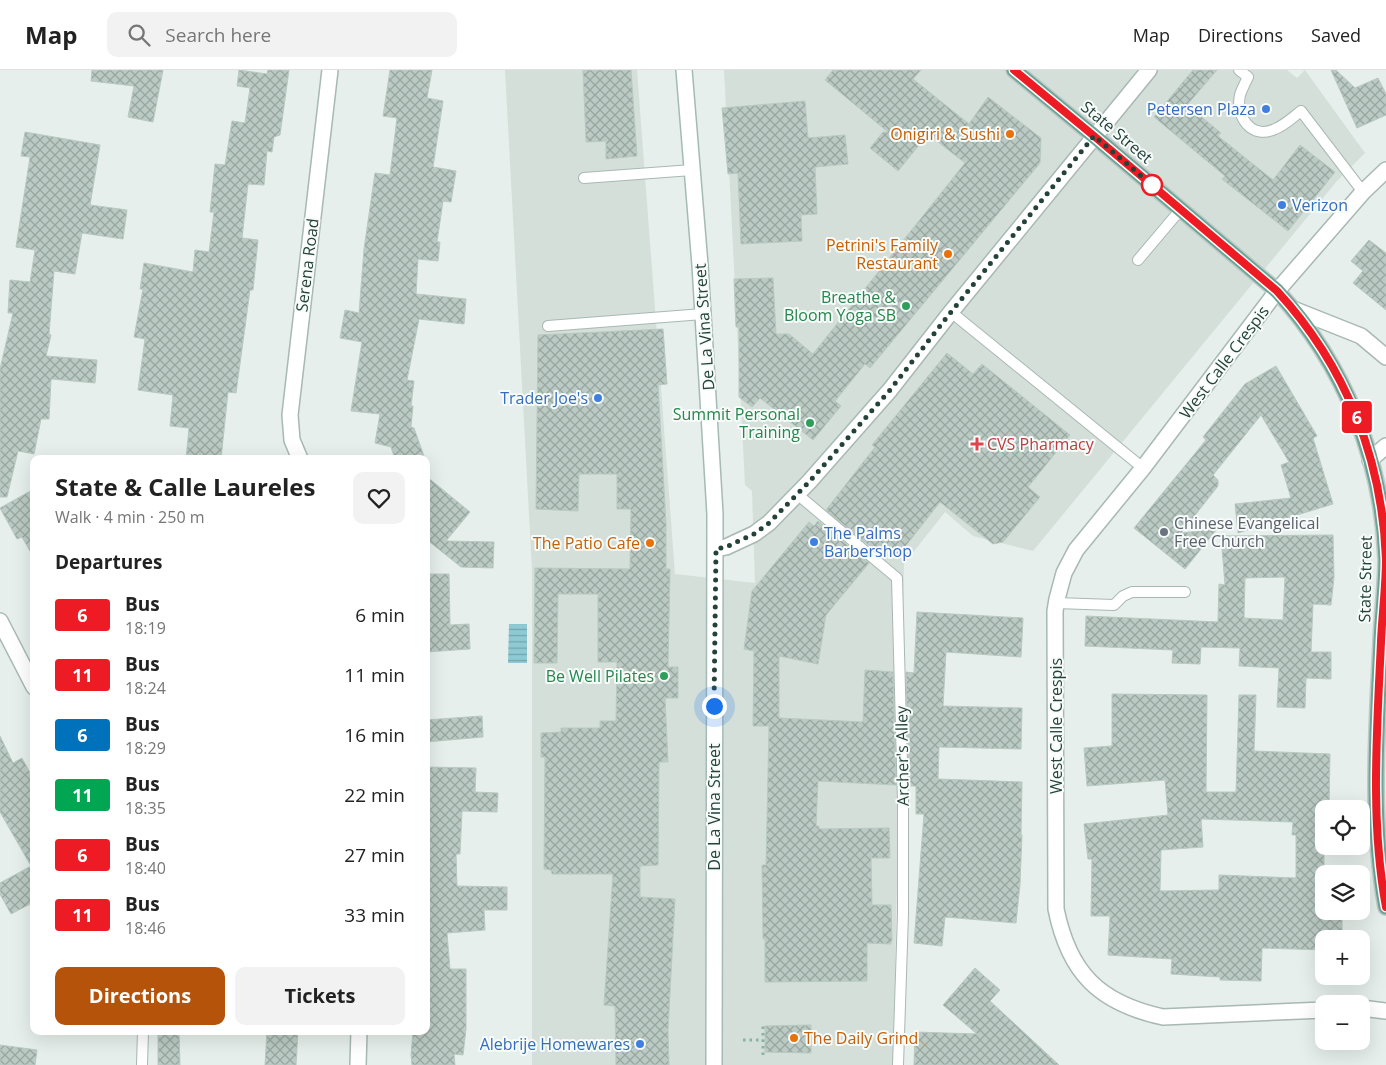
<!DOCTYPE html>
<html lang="en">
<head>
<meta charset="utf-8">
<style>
  :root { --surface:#fff; --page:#f2f2f2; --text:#222; --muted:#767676; --line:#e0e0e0; --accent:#b45309 }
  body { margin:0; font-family:"Open Sans",sans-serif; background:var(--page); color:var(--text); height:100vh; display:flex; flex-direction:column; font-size:19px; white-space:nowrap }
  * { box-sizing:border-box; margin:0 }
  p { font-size:16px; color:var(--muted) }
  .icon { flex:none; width:28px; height:28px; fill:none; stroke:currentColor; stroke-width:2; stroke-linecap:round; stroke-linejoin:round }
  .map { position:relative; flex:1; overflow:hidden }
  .details { position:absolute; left:30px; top:385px; width:400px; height:580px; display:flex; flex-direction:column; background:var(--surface); border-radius:10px; box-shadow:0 5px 20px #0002 }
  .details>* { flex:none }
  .badge { padding:0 10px; border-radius:4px; font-size:18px; line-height:32px }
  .tools { position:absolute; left:1315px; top:730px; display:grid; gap:10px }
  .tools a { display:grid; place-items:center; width:55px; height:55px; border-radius:10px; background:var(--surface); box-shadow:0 5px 20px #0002; font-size:25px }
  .you { position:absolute; width:25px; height:25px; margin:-12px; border:4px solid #fff; border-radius:50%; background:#1a73e8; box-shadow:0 0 0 8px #1a73e833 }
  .map>.badge { position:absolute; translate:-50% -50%; box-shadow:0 0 0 2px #fff }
  h2 { padding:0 25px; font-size:19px; line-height:45px }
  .round { display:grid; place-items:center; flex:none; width:52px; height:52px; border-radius:10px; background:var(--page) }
  .headline { display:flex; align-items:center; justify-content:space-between; height:85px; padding:0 25px }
  h1 { font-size:24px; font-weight:700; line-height:38px }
  .cta { display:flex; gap:10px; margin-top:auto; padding:10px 25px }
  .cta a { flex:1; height:58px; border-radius:10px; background:var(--accent); color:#fff; font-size:20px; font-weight:700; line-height:58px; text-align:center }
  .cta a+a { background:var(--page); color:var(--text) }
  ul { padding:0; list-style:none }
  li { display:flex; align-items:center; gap:15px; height:60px; padding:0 25px }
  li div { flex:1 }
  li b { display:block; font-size:19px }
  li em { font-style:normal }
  li .badge { min-width:55px; font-weight:700; text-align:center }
  header { display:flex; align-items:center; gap:30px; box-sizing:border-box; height:70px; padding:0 25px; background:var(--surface); border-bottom:1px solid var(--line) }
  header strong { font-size:24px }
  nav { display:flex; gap:28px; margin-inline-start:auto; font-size:18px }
  .search { width:350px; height:45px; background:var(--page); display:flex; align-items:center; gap:12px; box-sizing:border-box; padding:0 18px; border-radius:10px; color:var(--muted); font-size:19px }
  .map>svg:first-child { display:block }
  .built { fill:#d4dfda }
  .water { fill:url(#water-rules) }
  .building { fill:url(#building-cross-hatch); stroke:#b8c9c2; fill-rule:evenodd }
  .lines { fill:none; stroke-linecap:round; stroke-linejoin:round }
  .lane-casing { stroke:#a8b8b2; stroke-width:12 }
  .street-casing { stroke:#a8b8b2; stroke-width:18 }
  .secondary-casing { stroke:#a4bbb3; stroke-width:18 }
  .primary-casing { stroke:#c2cac8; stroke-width:18 }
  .path { stroke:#86b3a5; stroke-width:3; stroke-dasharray:2.5 4; stroke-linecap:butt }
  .lane { stroke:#fff; stroke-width:10 }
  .street { stroke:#fff; stroke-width:15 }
  .secondary { stroke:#fff; stroke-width:15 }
  .primary { stroke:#6aa596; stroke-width:15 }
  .line-casing { stroke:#fff; stroke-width:11 }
  .line { stroke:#ed1c24; stroke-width:8 }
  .walk { stroke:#24423a; stroke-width:5; stroke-dasharray:0 9 }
  .shop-dot { fill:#3f7fe0; stroke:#f7fbf9; stroke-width:2 }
  .food-dot { fill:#e8710a; stroke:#f7fbf9; stroke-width:2 }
  .stop-dot { fill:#fff; stroke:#ed1c24; stroke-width:2.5 }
  .leisure-dot { fill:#2e9e5b; stroke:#f7fbf9; stroke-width:2 }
  .health-dot { fill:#e0444e; stroke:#f7fbf9; stroke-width:2 }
  .worship-dot { fill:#6b7280; stroke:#f7fbf9; stroke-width:2 }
  .labels { text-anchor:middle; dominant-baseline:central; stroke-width:4; stroke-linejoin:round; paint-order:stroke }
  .shop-label { font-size:16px; fill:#366cbe; stroke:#f7fbf9; text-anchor:end }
  .street-label { font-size:16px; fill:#24423a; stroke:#f7fbf9 }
  .food-label { font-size:16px; fill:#c56008; stroke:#f7fbf9; text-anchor:end }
  .leisure-label { font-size:16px; fill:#27864d; stroke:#f7fbf9; text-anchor:end }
  .health-label { font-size:16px; fill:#be3a42; stroke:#f7fbf9; text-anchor:start }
  .worship-label { font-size:16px; fill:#5b616d; stroke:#f7fbf9; text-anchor:start }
</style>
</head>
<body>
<header>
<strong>Map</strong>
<div class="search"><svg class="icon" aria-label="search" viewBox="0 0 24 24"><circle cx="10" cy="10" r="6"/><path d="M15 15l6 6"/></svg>Search here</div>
<nav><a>Map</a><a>Directions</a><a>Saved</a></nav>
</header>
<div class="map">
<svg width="1386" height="995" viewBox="0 0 1386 995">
  <defs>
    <pattern id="water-rules" width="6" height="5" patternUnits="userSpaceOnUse" patternTransform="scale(1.25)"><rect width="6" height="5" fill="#8ec9d4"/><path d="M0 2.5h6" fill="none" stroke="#74a5ad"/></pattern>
    <pattern id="building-cross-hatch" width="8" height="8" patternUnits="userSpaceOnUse" patternTransform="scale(1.25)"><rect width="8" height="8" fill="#bbcac4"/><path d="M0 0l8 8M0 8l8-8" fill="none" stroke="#98a6a0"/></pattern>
  </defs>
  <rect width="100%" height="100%" fill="#e6efeb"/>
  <path class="built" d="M505 0H637L675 504 755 513 752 421 745 415 724 0H1287L1297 8 1305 0 1365 83 1337 111 1033 481 973 466 945 442 904 494 893 995H532V500Z"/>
  <path class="water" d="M509 554H527V593H508Z"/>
  <path class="building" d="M92 0H163L153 52 128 47 134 16 91 11Z
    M239 0 267 4 268 0H289L280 65 274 67 272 82 267 81 264 115 248 114 242 168 258 170 253 220H250L236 323 228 322 221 389H186L189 358 170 356 173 325 138 320 145 269 134 267 143 219H140L144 193 193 202 195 180 209 182 214 142H210L215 94 225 95 232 51 245 53 250 18 237 16Z
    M390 0H432L427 28 443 31 433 97 456 101 451 132 443 131 437 172H440L438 191 418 189 416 224 466 229 464 254 419 249 407 310 414 311 411 336H413L411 357 414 358 425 389H395L391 377 375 373 380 344 351 341 362 272 340 268 345 240 359 243 364 179 375 103 390 105 397 48 383 46Z
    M583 0H631L637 86 606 89V71L586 72Z
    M833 0H921L913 9 969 54 988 27 1041 68 1040 93 870 298 865 294 835 331 841 336 813 370 760 328 752 337 739 327V257H736L734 209 773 208 776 264H789L813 284 965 93 928 64 898 101 870 78 883 62H888L825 10Z
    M1193 0H1217L1187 35 1221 63 1218 66 1273 110 1300 75 1335 102 1288 161 1222 109 1225 106 1154 47Z
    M1331 0H1336L1355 18 1378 8 1386 24V45L1357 58Z
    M805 31 808 68 845 65 848 94 815 97 817 144 801 145 802 171 741 174 738 103 728 104 722 38Z
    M25 62 100 75 90 135 127 140 123 169 82 163 75 204 54 201 49 264 51 265 46 286 97 290 95 313 51 309 49 349H41L34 384 18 381 7 427H0V299L13 243H8L10 210 30 212 35 180 16 177 30 87 21 86Z
    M1369 170 1386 183V240L1353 213 1363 201 1351 191Z
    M663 259 667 314 658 315 666 453V499H670L668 597H678V628H665L668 692H659L658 795 640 796V827L675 829 668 961 669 995H616L615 936 604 935 613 804H552L551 800 544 799 545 687H541V663L561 662V658H600V651H616L617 592H598V524H558L557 593H534L535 498 630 499 631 439H617V404H579L578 441 536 439 538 265Z
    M947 283 973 304 982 294 1070 365 1028 417 1040 427 1003 472 993 474 940 432 897 487 883 476 877 482 826 440 875 377 872 375Z
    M1276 296 1317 366 1313 368 1333 434 1238 463 1235 434 1291 428 1281 395 1289 392 1261 345 1213 405 1218 410V416L1181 463 1217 459 1185 499 1134 458 1206 370 1203 367 1245 314Z
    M426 406 470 442 446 471 494 472 493 498 461 497 426 469Z
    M34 419V488L22 467 17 469 0 438Z
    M818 451 869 493 826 545 818 594 779 586V648L863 652 865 600 893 602 896 715 818 711 816 756H819V759L889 758 890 788H871L872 835H891L892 871H891V874L867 873V911L765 912V869H763L762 795H766L769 656H753L754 581 744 579 752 521 809 452 814 456Z
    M1333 465 1334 507 1331 535 1313 534 1311 582H1331V609L1306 608 1305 638 1277 637 1279 598 1239 596 1240 578 1201 577 1200 594 1172 593 1173 580 1085 576 1086 546 1218 552 1219 514 1225 515 1221 466ZM1285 507 1283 550 1244 548 1245 508Z
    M426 504H449L450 555 469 554 470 579 426 582Z
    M917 542 1023 548 1021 587 946 582 943 636 1022 638 1021 679 939 677 938 709 1022 712 1021 765H1022L1020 814 1016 853 945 847 942 876 914 873 924 744H916V716H909L906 602 914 603Z
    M1112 624 1207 625 1206 722H1236L1239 625H1256L1254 681 1330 684 1329 739H1324V841H1327V849H1342V869H1324V880L1262 878 1261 911 1220 910V907L1171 904 1172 889 1108 885 1110 846H1091L1092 789H1088L1084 754 1168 745 1165 710 1087 716 1084 678 1112 676ZM1201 749 1293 752 1292 765H1296V808L1219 805V820L1160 821 1161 780 1203 777Z
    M482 646 483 667 426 672V650Z
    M0 666 13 693 22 688 34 710V832L11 844 0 824V813L31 796 0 742Z
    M426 697 476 698 475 722 498 723 497 742 462 741 460 784H456L457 816 507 817V840H484L485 860 447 863 450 899H466V959L463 985 454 984 455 995H412L411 985 413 961H426Z
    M975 898 1000 920 990 931 1059 995H914L915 962 977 964 943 935Z
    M811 955V983L765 982V956Z
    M158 961H179L180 995H158Z
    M267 961H298L296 995H265Z
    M0 975 37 980 35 995H0Z"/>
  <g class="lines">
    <defs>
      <path id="lane" d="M1239 0 1248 7C1245 13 1242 19 1240 25 1235 47 1252 70 1275 59 1285 55 1293 47 1301 41L1363 122
        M584 108 692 100
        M1138 190 1181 139
        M951 242 1143 398
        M548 256 703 244
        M797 424 897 508 903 732V844L898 995
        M1056 533 1114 535 1123 526 1132 522H1185
        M142 995 143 961"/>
      <path id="street" d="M1293 239 1361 266 1386 287
        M300 389 292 370 290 345 330 0
        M1370 390 1386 376
        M716 479 726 477 754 464 769 453 809 412 890 320 951 242 1149 0
        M0 551 34 617
        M1361 938 1386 941
        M1324 940 1163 947C1099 933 1069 903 1056 839L1055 541 1057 529 1064 503 1076 480 1143 398 1277 221 1363 122 1386 100
        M358 995 359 961"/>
      <path id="secondary" d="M684 0 700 195 715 444 714 995"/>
      <path id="primary" d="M1014 0 1094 66 1277 221C1345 295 1382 389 1386 489 1386 516 1382 545 1381 572 1377 659 1370 750 1386 837"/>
    </defs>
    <use href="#lane" class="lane-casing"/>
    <use href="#street" class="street-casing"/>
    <use href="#secondary" class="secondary-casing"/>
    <use href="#primary" class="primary-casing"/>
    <path class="path" d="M743 970H763
      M763 985V953"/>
    <use href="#lane" class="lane"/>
    <use href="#street" class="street"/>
    <use href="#secondary" class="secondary"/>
    <use href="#primary" class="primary"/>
  </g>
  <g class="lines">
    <defs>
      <path id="line" d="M1014 0 1094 66 1277 221C1346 296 1382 388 1386 489 1386 517 1382 545 1381 572 1377 660 1370 751 1386 837"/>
    </defs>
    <use href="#line" class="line-casing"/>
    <use href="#line" class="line"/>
    <path class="walk" d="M714 636 716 479 726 477 754 464 769 453 809 412 890 320 951 242 1094 66 1152 115"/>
  </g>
  <g class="shop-dot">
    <circle cx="1266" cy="39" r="5"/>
    <circle cx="1282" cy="135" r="5"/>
    <circle cx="598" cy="328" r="5"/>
    <circle cx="814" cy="472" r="5"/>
    <circle cx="640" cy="974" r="5"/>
  </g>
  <g class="food-dot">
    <circle cx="1010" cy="64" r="5"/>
    <circle cx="948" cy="184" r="5"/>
    <circle cx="650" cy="473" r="5"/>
    <circle cx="794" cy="968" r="5"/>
  </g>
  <circle class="stop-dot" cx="1152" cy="115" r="10"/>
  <g class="leisure-dot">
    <circle cx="906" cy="236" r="5"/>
    <circle cx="810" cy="353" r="5"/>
    <circle cx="664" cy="606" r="5"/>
  </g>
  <path class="health-dot" d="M974.5 366.5h5v5h5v5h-5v5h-5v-5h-5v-5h5z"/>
  <circle class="worship-dot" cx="1164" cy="462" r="5"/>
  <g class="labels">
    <g class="shop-label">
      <text x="1256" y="39">Petersen Plaza</text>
      <text x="1292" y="135" text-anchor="start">Verizon</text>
      <text x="588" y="328">Trader Joe's</text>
      <text x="824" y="463" text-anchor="start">The Palms<tspan x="824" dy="18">Barbershop</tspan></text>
      <text x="630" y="974">Alebrije Homewares</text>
    </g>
    <g class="street-label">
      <text transform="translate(1117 62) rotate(40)">State Street</text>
      <text transform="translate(307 195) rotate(-83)">Serena Road</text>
      <text transform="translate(704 257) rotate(-94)">De La Vina Street</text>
      <text transform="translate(1224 292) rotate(-53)">West Calle Crespis</text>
      <text transform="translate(1365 509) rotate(-89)">State Street</text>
      <text transform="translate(1056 656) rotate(-90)">West Calle Crespis</text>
      <text transform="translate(902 686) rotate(-91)">Archer's Alley</text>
      <text transform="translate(714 737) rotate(-90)">De La Vina Street</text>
    </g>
    <g class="food-label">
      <text x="1000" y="64">Onigiri &amp; Sushi</text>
      <text x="938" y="175">Petrini's Family<tspan x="938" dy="18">Restaurant</tspan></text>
      <text x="640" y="473">The Patio Cafe</text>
      <text x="804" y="968" text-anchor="start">The Daily Grind</text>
    </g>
    <g class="leisure-label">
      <text x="896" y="227">Breathe &amp;<tspan x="896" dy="18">Bloom Yoga SB</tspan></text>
      <text x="800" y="344">Summit Personal<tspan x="800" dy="18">Training</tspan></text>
      <text x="654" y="606">Be Well Pilates</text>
    </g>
    <g class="health-label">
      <text x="987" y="374">CVS Pharmacy</text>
    </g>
    <g class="worship-label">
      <text x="1174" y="453">Chinese Evangelical<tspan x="1174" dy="18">Free Church</tspan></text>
    </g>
  </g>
</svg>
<div class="tools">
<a><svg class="icon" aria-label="locate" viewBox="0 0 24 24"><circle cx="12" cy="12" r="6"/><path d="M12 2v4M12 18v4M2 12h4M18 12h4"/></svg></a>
<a><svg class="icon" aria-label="layers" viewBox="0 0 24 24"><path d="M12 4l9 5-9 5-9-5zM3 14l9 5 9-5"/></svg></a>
<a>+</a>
<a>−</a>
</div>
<div class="you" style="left:714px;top:636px"></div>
<b class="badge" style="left:1357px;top:347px;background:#ed1c24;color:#fff">6</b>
<section class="details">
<div class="headline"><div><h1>State &amp; Calle Laureles</h1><p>Walk · 4 min · 250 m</p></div><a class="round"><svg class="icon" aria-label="heart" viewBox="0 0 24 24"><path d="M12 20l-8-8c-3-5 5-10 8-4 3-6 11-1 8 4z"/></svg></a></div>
<h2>Departures</h2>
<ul>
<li><span class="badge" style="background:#ed1c24;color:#fff">6</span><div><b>Bus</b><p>18:19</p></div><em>6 min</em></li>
<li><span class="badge" style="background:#ed1c24;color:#fff">11</span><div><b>Bus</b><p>18:24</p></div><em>11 min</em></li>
<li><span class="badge" style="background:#0072bc;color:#fff">6</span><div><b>Bus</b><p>18:29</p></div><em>16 min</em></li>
<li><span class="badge" style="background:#00a651;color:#fff">11</span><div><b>Bus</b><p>18:35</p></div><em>22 min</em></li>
<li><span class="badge" style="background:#ed1c24;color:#fff">6</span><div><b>Bus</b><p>18:40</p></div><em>27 min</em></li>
<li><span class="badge" style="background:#ed1c24;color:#fff">11</span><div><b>Bus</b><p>18:46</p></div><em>33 min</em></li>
</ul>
<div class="cta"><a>Directions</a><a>Tickets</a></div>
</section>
</div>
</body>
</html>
